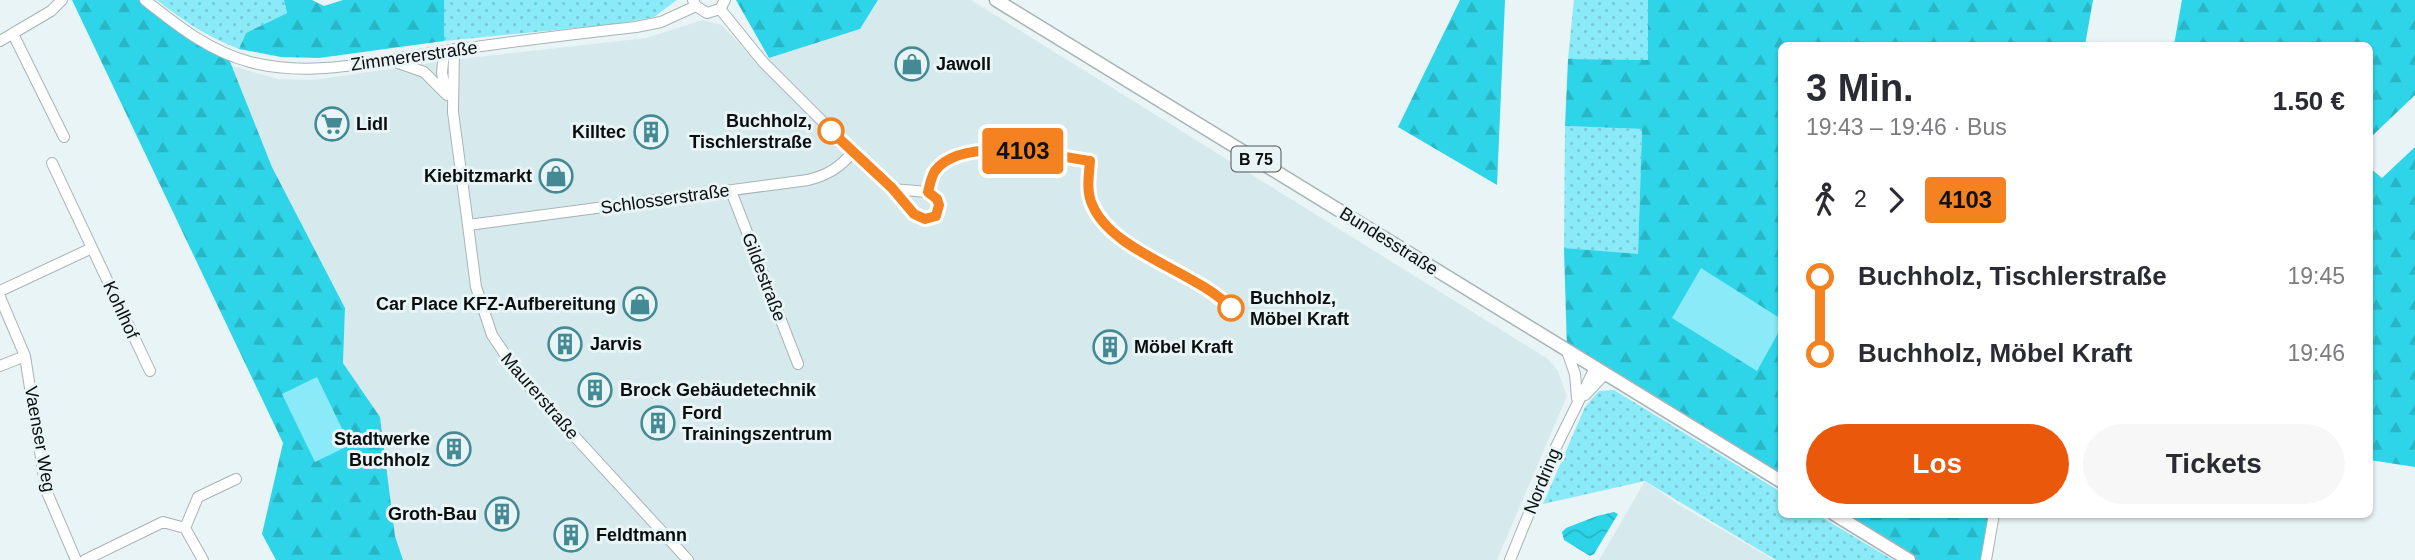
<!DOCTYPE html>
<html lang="de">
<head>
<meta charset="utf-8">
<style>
  :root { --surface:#fff; --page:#f7f7f7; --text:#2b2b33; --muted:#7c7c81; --accent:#ea580c }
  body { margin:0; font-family:Arial,sans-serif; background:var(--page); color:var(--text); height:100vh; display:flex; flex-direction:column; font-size:26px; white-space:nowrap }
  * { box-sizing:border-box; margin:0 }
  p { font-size:23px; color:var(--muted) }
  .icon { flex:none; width:38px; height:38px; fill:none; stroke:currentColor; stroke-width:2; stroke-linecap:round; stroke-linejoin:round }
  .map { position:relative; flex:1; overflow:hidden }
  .drawer { position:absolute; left:1778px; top:42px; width:595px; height:476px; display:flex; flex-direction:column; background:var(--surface); border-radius:10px; box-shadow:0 2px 5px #0004 }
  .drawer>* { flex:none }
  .badge { padding:0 14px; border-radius:5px; font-size:24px; line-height:46px }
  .map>.badge { position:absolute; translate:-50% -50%; box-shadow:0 0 0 4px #fff }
  .legs { display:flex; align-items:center; gap:10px; height:77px; padding:0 28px; font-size:23px }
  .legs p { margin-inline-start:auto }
  .overview { display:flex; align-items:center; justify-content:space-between; height:119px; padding:0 28px }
  h1 { font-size:38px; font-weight:700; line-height:52px }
  .cta { display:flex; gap:14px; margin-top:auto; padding:14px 28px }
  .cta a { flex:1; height:80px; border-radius:42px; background:var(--accent); color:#fff; font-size:28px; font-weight:700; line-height:80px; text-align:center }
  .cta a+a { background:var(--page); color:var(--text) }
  ul { padding:0 28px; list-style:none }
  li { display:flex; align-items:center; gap:24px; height:77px; font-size:26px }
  li i { display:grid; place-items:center; width:10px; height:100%; margin:0 9px; background:currentColor }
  li i::after { content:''; width:18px; height:18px; margin:-9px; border:5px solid; border-radius:50%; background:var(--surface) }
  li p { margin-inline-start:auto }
  li:first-child i { background:linear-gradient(#0000 50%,currentColor 0) }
  li:last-child i { background:linear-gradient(currentColor 50%,#0000 0) }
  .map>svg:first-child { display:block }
  .built { fill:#d6eaed }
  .grass { fill:url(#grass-dots) }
  .forest { fill:url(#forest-firs) }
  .park { fill:#8aeaf8 }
  .water { fill:url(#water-waves) }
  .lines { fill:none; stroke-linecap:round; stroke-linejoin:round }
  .minor-casing { stroke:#a8b3b5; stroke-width:12 }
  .major-casing { stroke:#a8b3b5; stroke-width:15 }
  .minor { stroke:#fff; stroke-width:10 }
  .major { stroke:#fff; stroke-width:12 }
  .line-1-casing { stroke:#fff; stroke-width:16 }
  .line-1 { stroke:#f58220; stroke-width:10 }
  .stop-1-dot { fill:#fff; stroke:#f58220; stroke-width:3.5 }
  .labels { text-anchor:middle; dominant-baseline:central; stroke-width:6; stroke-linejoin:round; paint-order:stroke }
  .shield { fill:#e9f4f6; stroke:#4c5254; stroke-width:2 }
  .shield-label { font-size:16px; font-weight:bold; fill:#090d0e }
  .street-label { font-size:18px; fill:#090d0e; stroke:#e9f4f6 }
  .poi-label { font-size:18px; font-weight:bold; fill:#090d0e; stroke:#e9f4f6; text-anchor:start }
  .stop-label { font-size:18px; font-weight:bold; fill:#090d0e; stroke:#e9f4f6; text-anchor:end }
</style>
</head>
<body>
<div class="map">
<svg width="2415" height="560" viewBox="0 0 2415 560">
  <defs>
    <pattern id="grass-dots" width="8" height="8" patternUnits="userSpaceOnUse" patternTransform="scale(1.75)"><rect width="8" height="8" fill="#8aeaf8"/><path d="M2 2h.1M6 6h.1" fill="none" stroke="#76c8d3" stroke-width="1.8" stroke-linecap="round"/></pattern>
    <pattern id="forest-firs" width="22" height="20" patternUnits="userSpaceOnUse" patternTransform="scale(1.75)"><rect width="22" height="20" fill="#2ed5e9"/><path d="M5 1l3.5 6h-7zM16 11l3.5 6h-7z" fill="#28b6c7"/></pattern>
    <pattern id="water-waves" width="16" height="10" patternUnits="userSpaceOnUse" patternTransform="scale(1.75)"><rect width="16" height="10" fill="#2cd4e8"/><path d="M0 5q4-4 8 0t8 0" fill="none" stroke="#26b5c6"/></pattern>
  </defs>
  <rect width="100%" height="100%" fill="#e9f4f6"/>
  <path class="built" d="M878 0H971L1548 359 1558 371 1567 396 1497 560H403L395 536 380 417 343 363 345 308 272 167 232 66 278 79 314 80 450 60 646 38 702 20 722 25 759 65 769 58 860 29Z
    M1645 481 1676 503 1774 560H1599Z"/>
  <path class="grass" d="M157 0H284L287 13 246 33 239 49C208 37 183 21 157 0Z
    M444 0H677L654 17 616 24 444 41Z
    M1574 0H1648V60L1568 59Z
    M1565 126 1642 129 1638 255 1564 248Z
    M1614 390 1781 492 1782 514 1818 515 1893 560H1776L1645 481 1543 504 1585 407 1599 391Z"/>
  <path class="forest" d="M72 0H145L227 54 272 167 345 308 343 363 380 417 395 536 403 560H276L262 534 283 443Z
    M284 0H312L324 6 343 0H444V41L319 58 281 57 239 49 246 33 287 13Z
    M736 0H878L860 29 769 58Z
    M1460 0H1505L1497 185 1398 127Z
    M1648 0H2093L2085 45 1782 46 1781 482 1567 351 1564 248 1638 254 1642 129 1565 126 1568 59 1648 60Z
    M2182 0H2415V95L2370 138V46L2174 45Z
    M2415 147V467L2370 460V168L2382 178Z
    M1987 514 1993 517 1985 560H1909L1834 515Z"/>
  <path class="park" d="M1701 268 1781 319V328L1757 371 1672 318Z
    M317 377 350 445 315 462 282 394Z"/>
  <path class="water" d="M1614 512 1618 514 1594 554 1590 556 1564 540 1562 532 1566 528 1597 516Z"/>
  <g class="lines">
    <defs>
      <path id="minor" d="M145 0C178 26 209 51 250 62 314 79 382 59 446 51 509 42 573 34 636 27L661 22 696 6
        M693 0 696 6 707 13 720 9 725 0
        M720 9 763 62 853 152 892 189 914 214 925 219 936 216 939 205 933 195 928 192 892 189
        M13 34 64 137
        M0 41 51 11 62 0
        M454 49 453 112 468 225 476 287 492 335 521 378 688 560
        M444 51 442 73 446 92
        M390 60 424 72 447 95
        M52 163 150 371
        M731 191 798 364
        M468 225 808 180C828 175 839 168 853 152
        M0 291 92 248
        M0 297 25 356 46 490 76 560
        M1567 351 1575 374 1577 398
        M0 366 25 356
        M1585 395 1605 374
        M185 528 198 497 236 479
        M85 560 163 522 185 528 203 560
        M1510 560 1555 449 1595 368
        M1986 560 1994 514"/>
      <path id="major" d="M996 0 1782 482
        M1834 514 1909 560"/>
    </defs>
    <use href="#minor" class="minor-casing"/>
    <use href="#major" class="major-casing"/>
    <use href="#minor" class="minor"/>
    <use href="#major" class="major"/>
  </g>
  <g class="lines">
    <defs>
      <path id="line-1" d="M831 131 892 188 914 214 925 219 936 216 939 205 937 199 928 192C930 185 931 177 935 171 962 135 1052 155 1090 161 1089 175 1086 191 1092 204 1111 252 1196 271 1231 308"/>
    </defs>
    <use href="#line-1" class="line-1-casing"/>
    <use href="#line-1" class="line-1"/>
  </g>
  <defs>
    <symbol id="shop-ring" viewBox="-11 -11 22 22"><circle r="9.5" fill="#e9f4f6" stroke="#448a94" stroke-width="1.5"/><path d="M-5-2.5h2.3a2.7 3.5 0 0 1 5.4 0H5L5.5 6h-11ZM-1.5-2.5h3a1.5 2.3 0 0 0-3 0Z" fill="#448a94"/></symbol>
    <symbol id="supermarket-ring" viewBox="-11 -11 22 22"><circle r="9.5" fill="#e9f4f6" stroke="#448a94" stroke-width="1.5"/><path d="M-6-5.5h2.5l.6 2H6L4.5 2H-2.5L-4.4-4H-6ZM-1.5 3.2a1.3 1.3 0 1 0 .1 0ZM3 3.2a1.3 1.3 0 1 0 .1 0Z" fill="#448a94"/></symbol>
    <symbol id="building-ring" viewBox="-11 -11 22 22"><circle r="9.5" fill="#e9f4f6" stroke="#448a94" stroke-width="1.5"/><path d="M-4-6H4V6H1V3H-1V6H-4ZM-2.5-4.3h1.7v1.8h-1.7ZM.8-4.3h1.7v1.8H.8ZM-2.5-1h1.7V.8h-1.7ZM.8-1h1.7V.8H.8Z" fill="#448a94"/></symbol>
  </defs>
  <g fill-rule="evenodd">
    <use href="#shop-ring" x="893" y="45" width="38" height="38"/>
    <use href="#supermarket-ring" x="313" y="105" width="38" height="38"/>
    <use href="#building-ring" x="632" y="113" width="38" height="38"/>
    <use href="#shop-ring" x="537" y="157" width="38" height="38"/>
    <use href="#shop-ring" x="621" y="285" width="38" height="38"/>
    <use href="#building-ring" x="546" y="325" width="38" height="38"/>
    <use href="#building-ring" x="1091" y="328" width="38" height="38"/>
    <use href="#building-ring" x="576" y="371" width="38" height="38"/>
    <use href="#building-ring" x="639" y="404" width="38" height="38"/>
    <use href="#building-ring" x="435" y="430" width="38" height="38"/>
    <use href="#building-ring" x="483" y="495" width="38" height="38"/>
    <use href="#building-ring" x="552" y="516" width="38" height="38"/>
  </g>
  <g class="stop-1-dot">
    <circle cx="831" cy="131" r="12"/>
    <circle cx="1231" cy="308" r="12"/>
  </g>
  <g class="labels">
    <rect class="shield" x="1231.5" y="146.5" width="49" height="25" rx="5"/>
    <g class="shield-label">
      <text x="1256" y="159">B 75</text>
    </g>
    <g class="street-label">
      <text transform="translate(414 56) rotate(-8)">Zimmererstraße</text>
      <text transform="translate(665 199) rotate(-8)">Schlosserstraße</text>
      <text transform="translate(1389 241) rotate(32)">Bundesstraße</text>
      <text transform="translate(764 277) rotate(69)">Gildestraße</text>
      <text transform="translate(121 310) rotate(65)">Kohlhof</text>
      <text transform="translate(540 396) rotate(49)">Maurerstraße</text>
      <text transform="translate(40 439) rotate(80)">Vaenser Weg</text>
      <text transform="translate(1542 481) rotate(-68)">Nordring</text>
    </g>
    <g class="poi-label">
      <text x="936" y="64">Jawoll</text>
      <text x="356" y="124">Lidl</text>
      <text x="626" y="132" text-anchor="end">Killtec</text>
      <text x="532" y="176" text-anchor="end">Kiebitzmarkt</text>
      <text x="616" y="304" text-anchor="end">Car Place KFZ-Aufbereitung</text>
      <text x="590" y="344">Jarvis</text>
      <text x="1134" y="347">Möbel Kraft</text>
      <text x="620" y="390">Brock Gebäudetechnik</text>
      <text x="682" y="413">Ford<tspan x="682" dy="21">Trainingszentrum</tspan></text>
      <text x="430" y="439" text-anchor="end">Stadtwerke<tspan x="430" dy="21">Buchholz</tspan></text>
      <text x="477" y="514" text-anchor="end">Groth-Bau</text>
      <text x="596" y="535">Feldtmann</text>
    </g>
    <g class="stop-label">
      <text x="812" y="121">Buchholz,<tspan x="812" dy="21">Tischlerstraße</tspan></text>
      <text x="1250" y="298" text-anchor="start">Buchholz,<tspan x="1250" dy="21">Möbel Kraft</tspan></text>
    </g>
  </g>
</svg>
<b class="badge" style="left:1023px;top:151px;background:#f58220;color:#111">4103</b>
<section class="drawer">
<div class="overview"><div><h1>3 Min.</h1><p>19:43 – 19:46 · Bus</p></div><b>1.50 €</b></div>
<div class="legs"><svg class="icon" aria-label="walk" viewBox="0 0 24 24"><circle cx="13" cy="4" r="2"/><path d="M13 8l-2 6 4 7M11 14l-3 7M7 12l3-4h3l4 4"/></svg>2<svg class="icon" aria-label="forward" viewBox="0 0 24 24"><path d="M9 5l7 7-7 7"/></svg><b class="badge" style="background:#f58220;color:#111">4103</b></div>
<ul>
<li><i style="color:#f58220"></i><b>Buchholz, Tischlerstraße</b><p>19:45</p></li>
<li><i style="color:#f58220"></i><b>Buchholz, Möbel Kraft</b><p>19:46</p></li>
</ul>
<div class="cta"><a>Los</a><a>Tickets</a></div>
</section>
</div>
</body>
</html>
